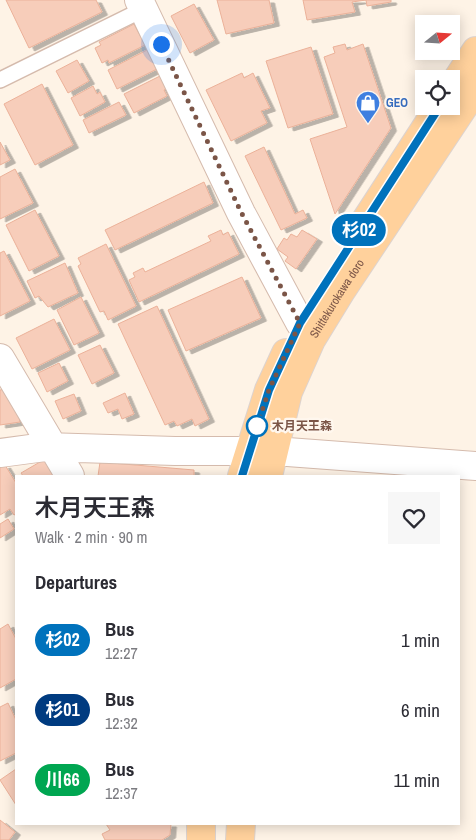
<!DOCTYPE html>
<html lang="en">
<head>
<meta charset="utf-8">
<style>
  :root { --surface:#fff; --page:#f7f7f7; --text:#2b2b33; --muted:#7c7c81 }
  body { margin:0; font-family:"Archivo Narrow","Noto Sans JP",sans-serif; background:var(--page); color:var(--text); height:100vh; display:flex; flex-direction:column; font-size:19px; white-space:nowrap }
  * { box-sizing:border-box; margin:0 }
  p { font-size:16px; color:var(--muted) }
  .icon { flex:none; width:28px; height:28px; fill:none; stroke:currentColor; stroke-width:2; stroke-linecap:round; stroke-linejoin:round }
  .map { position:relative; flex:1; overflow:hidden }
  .drawer { position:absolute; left:15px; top:475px; width:445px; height:350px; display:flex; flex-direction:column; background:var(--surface); border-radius:0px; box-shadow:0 2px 12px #0003 }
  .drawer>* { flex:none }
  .badge { padding:0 10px; border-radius:16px; font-size:18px; line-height:32px }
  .needle { width:32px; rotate:72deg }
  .buttons { position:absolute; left:415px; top:15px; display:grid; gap:10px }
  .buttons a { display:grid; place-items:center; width:45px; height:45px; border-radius:0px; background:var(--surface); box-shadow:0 2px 12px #0003; font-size:25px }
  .you { position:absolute; width:25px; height:25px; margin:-12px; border:4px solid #fff; border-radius:50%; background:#1a73e8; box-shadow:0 0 0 8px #1a73e833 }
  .map>.badge { position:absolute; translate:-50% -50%; box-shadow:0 0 0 2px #fff }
  h2 { padding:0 20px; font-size:19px; line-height:45px }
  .round { display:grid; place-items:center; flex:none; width:52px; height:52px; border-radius:0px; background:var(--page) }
  .headline { display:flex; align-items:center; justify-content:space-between; height:85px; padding:0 20px }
  h1 { font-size:24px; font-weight:600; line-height:38px }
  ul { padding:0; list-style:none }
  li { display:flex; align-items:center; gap:15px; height:70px; padding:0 20px }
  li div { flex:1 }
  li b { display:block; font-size:19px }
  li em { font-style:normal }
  li .badge { min-width:55px; font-weight:700; text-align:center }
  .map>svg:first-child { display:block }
  .building { fill:#f7cdba; stroke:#ebb199; filter:url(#shadow) }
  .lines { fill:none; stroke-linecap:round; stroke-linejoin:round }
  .service-casing { stroke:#d5bbad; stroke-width:18 }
  .minor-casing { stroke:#d5bbad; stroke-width:30 }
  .primary-casing { stroke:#ddd3cf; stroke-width:30 }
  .service { stroke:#fff; stroke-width:15 }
  .minor { stroke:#fff; stroke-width:28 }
  .primary { stroke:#ffd19c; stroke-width:28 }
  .line-casing { stroke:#fff; stroke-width:11 }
  .line { stroke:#0072bc; stroke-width:8 }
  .walk { stroke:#7b5547; stroke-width:5; stroke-dasharray:0 9 }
  .stop-dot { fill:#fff; stroke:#0072bc; stroke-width:2.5 }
  .labels { text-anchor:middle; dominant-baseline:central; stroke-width:4.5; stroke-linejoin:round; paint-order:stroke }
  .shop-label { font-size:12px; font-weight:bold; fill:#366cbe; stroke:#fff7ee; text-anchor:start }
  .street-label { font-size:12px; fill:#7b5547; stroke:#fff7ee }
  .stop-label { font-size:12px; font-weight:bold; fill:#7b5547; stroke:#fff7ee; text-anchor:start }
</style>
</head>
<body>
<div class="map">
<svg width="476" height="840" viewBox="0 0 476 840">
  <defs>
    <filter id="shadow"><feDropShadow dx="5.5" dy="3" stdDeviation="0" flood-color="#0004"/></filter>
  </defs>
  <rect width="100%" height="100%" fill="#fef3e6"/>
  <path class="building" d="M6 0H96L102 12 29 48Z
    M217 0H269L274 23 226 34Z
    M303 0H391V2L367 6 366 0 352 2 355 12 307 20Z
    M194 4 214 40 190 53 171 16Z
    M134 24 145 45 109 63 108 60 102 63 95 48 101 45 99 42Z
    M345 44 347 50 363 44 391 128 335 214 310 139 347 127 324 57 335 53 333 47Z
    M311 47 333 114 288 128 266 61Z
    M147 50 157 69 117 89 108 70Z
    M77 60 89 81 68 93 56 71Z
    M242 73 244 78 253 73 270 108 261 111 267 123 231 141 206 90Z
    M160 76 167 89 164 90 167 96 134 113 124 94Z
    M42 84 73 145 35 165 4 104Z
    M93 86 97 94 100 92 105 102 80 116 71 98Z
    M119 102 126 115 89 133 83 120Z
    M0 142 10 160 0 165Z
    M264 147 295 214 303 210 307 218 281 230 245 156Z
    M15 169 33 203 0 219V177Z
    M204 182 213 203 115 250 105 230Z
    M35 210 59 256 29 271 6 225Z
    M221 230 223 235 228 232 239 254 139 302 129 280 135 277 133 273 143 268 145 272 211 241 208 236Z
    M302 230 317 239 296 269 285 261 288 257 277 249 284 238 287 240 291 234 297 237Z
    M106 244 136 306 108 320 104 311 100 312 78 266 81 264 78 258Z
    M4 251 30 301 0 316V253Z
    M65 263 78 293 48 307 39 296 35 298 27 281Z
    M242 277 261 318 186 351 168 310Z
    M81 297 99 333 74 345 57 310Z
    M157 306 209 419 195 426 192 419 177 426 174 421 165 425 118 324Z
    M54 319 70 350 32 369 16 338Z
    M100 345 114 373 92 384 78 355Z
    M59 363 68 381 47 392 38 373Z
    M9 388 15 399 20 422 0 425V390Z
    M125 393 134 414 122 419 118 409 108 413 103 403Z
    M74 394 81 411 63 419 55 401Z
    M45 459 55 476H23L21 473Z
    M100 462 194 470V476H98Z
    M5 465 16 483V514L14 515 10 509 0 515V467Z
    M8 519 14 529 0 538V524Z
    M8 624 16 639V679L0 688V629Z
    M8 703 16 720V753L0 761V707Z
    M16 769V805L0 780Z
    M0 820 15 832 9 840H0Z
    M106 824H171L170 835 162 840H105L102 834 110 830Z"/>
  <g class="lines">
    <defs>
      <path id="service" d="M0 80 144 9"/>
      <path id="minor" d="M139 0 241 213 300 323
        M0 358 70 476
        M0 453 45 447 175 451H274L476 466"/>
      <g id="primary">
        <path d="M451 89 476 51"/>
        <path d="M355 237 440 106"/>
        <path d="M242 476 269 390 286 353"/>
        <path id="s1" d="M268 476 288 392 311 340 341 291 476 88"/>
        <path d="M201 840V824"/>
        <path d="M240 840 241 824"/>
      </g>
    </defs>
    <use href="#service" class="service-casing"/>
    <use href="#minor" class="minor-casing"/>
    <use href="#primary" class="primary-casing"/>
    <use href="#service" class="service"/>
    <use href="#minor" class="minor"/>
    <use href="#primary" class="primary"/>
  </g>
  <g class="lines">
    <defs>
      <path id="line" d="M242 476 269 390 300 323 440 106"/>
    </defs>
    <use href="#line" class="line-casing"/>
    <use href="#line" class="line"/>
    <path class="walk" d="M161 44 241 212 300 323 269 390 257 426"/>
  </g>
  <defs>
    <symbol id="shop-pin" viewBox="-11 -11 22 30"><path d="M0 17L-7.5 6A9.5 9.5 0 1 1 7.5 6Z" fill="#3f7fe0" stroke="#fff7ee"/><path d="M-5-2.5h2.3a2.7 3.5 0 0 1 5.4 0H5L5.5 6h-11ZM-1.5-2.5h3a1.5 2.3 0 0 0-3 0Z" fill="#fff"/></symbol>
  </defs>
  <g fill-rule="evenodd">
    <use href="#shop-pin" x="354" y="89" width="28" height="38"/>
  </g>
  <circle class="stop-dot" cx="257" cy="426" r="10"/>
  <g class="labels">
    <g class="shop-label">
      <text x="386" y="103">GEO</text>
    </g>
    <g class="street-label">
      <text stroke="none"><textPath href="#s1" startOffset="192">Shittekurokawa doro</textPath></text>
    </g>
    <g class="stop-label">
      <text x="272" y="426">木月天王森</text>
    </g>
  </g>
</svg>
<div class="buttons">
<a><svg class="needle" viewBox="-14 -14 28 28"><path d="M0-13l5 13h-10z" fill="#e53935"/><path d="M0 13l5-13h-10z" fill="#7c7c81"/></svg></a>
<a><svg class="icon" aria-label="locate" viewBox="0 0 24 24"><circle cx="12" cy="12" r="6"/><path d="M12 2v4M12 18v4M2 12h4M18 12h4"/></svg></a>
</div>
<div class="you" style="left:161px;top:44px"></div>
<b class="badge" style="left:359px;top:230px;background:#0072bc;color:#fff">杉02</b>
<section class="drawer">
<div class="headline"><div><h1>木月天王森</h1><p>Walk · 2 min · 90 m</p></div><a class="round"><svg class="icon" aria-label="heart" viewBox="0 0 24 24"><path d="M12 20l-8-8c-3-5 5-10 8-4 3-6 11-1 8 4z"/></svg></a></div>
<h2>Departures</h2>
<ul>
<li><span class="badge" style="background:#0072bc;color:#fff">杉02</span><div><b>Bus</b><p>12:27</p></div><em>1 min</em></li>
<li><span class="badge" style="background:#003b80;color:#fff">杉01</span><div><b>Bus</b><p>12:32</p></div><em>6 min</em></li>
<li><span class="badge" style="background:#00a651;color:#fff">川66</span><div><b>Bus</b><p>12:37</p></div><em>11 min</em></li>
</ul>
</section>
</div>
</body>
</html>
